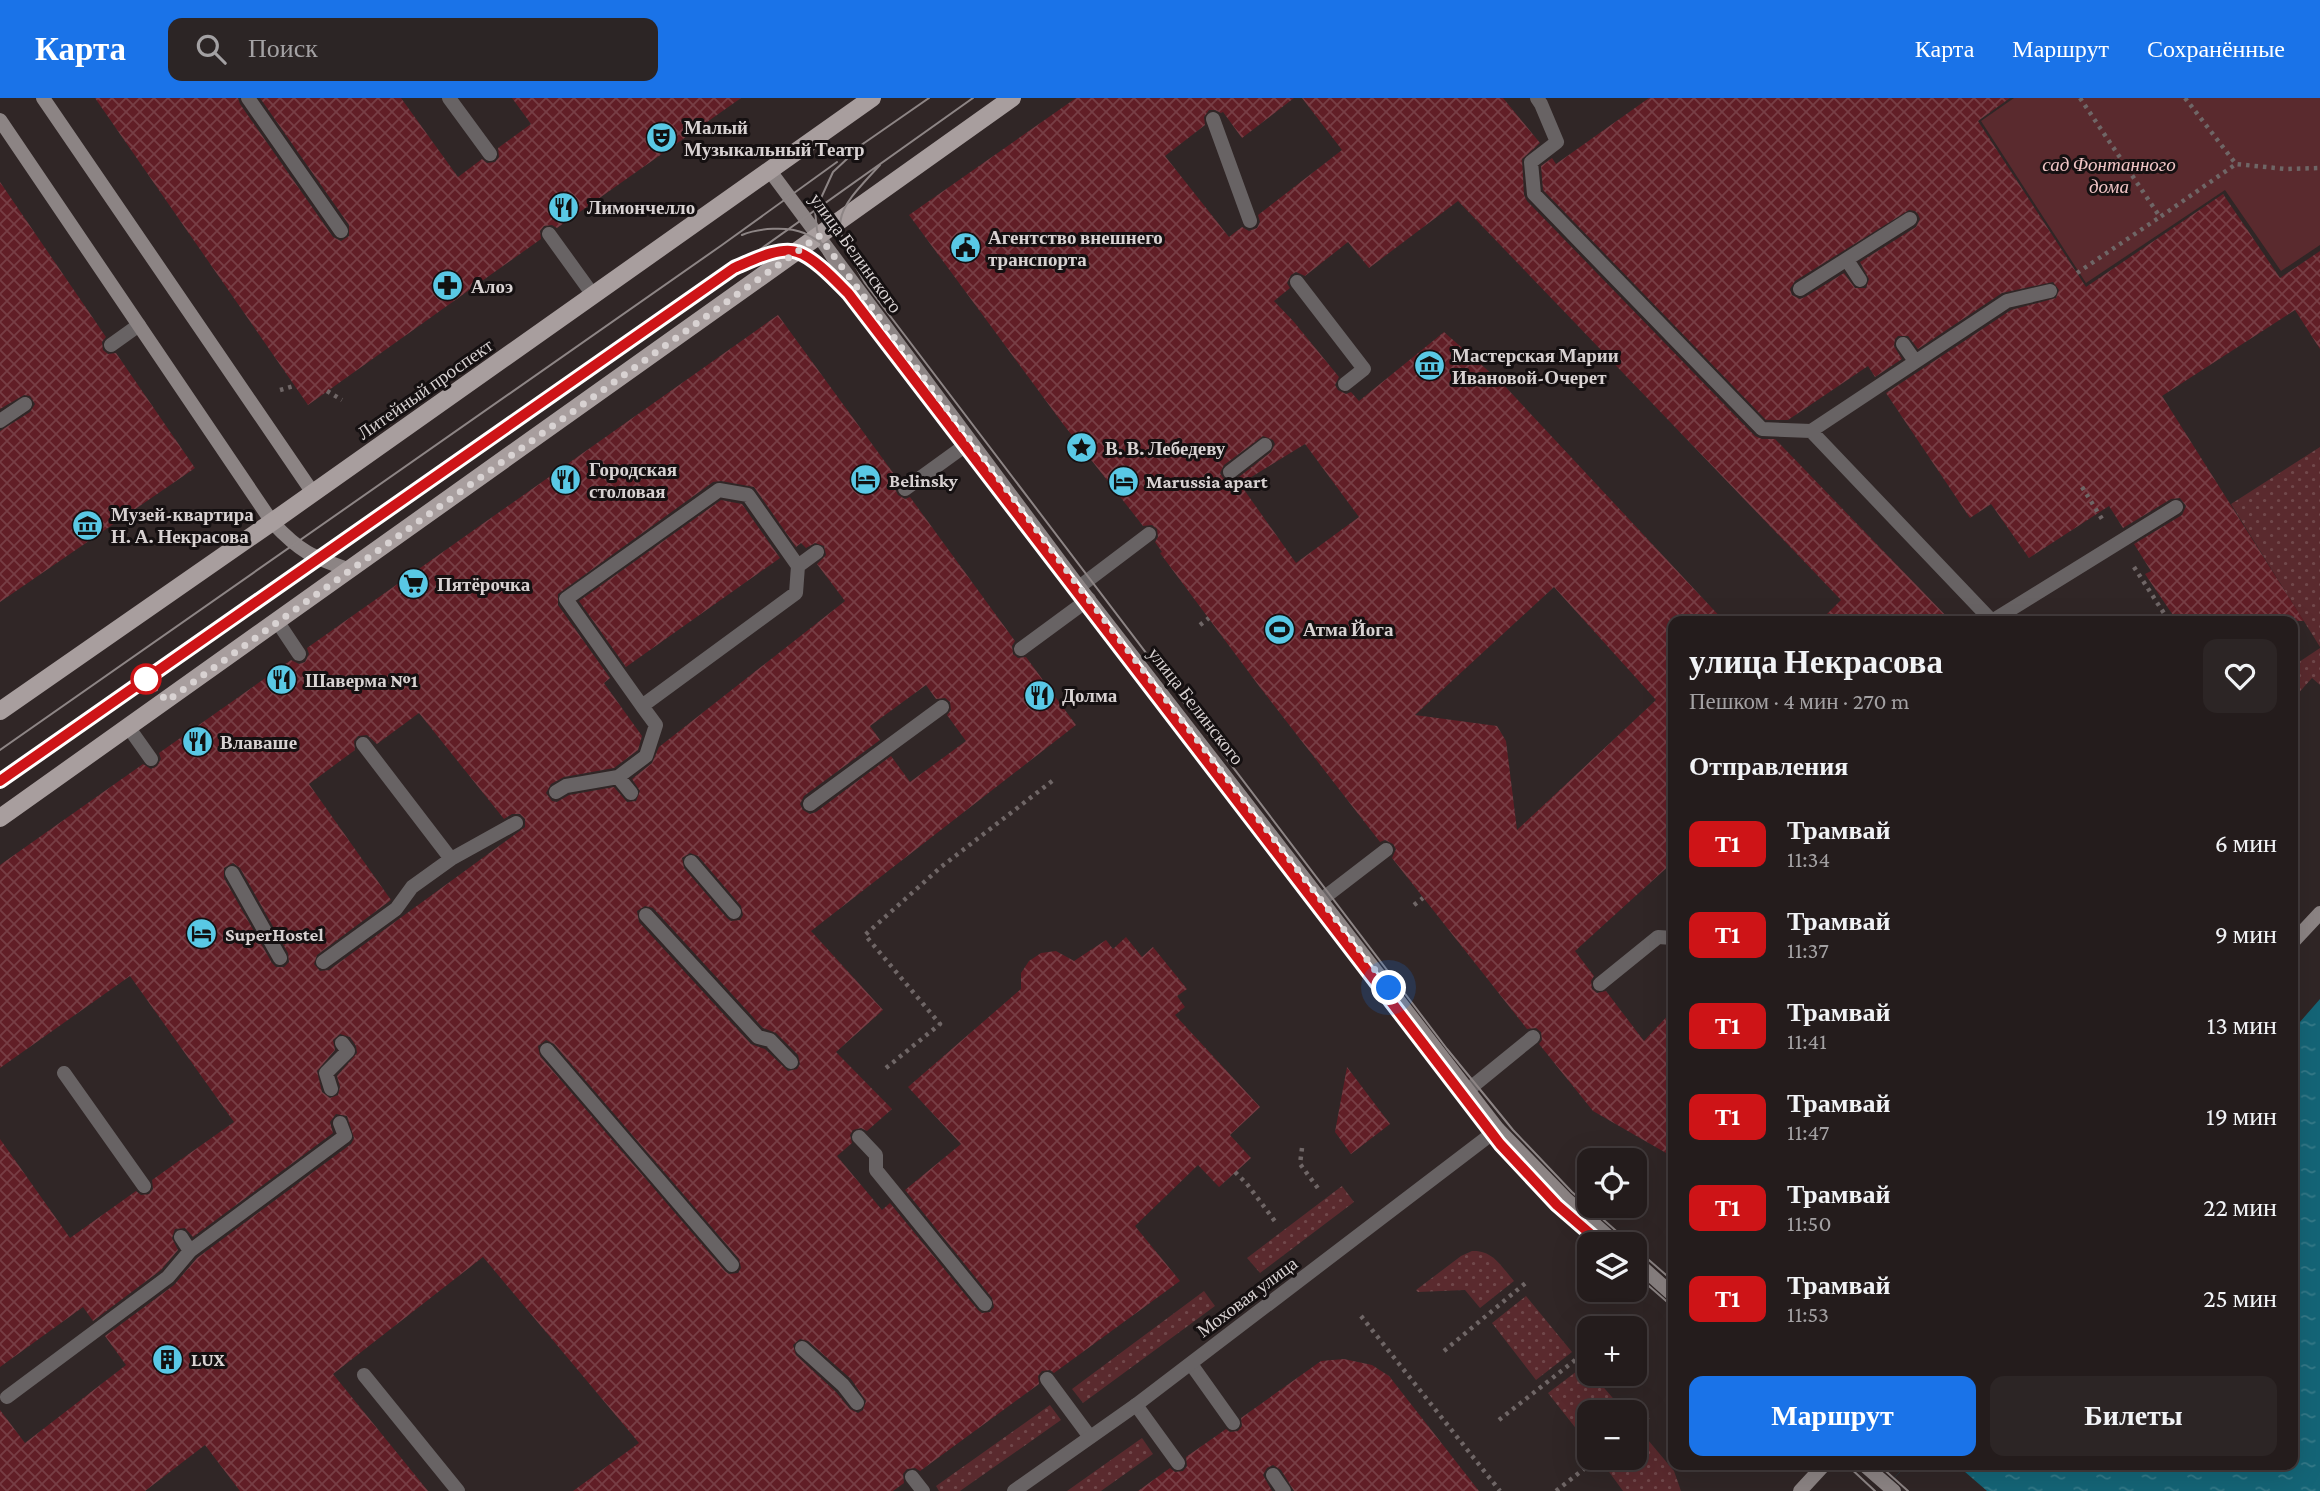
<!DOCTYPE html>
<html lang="ru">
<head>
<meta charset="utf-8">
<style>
  :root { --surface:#241c1c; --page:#2c2525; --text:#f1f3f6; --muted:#a3a1a3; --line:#413a3b; --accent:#1a73e8 }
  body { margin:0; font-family:"Crimson Pro",serif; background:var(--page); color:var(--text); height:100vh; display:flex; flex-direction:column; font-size:26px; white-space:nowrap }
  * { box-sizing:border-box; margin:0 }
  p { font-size:23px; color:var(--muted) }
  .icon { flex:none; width:38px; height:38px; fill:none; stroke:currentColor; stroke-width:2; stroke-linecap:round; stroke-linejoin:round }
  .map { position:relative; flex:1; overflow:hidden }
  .drawer { position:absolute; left:1668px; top:518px; width:630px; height:854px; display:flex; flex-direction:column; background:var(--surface); border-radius:14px; box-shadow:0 7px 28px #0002,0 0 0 2px var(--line) }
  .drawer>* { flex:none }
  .badge { padding:0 14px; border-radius:10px; font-size:24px; line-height:46px }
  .fabs { position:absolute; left:1577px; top:1050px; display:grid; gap:14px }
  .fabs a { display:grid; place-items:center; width:70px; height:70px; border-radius:14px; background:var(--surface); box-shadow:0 7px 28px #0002,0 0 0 2px var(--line); font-size:35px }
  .you { position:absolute; width:35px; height:35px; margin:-18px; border:5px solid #fff; border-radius:50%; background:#1a73e8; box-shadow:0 0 0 10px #1a73e833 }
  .map>.badge { position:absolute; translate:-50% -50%; box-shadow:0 0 0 4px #fff }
  h2 { padding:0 21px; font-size:26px; line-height:63px }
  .round { display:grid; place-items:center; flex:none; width:74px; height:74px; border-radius:14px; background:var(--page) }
  .overview { display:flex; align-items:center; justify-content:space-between; height:119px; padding:0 21px }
  h1 { font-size:33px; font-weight:700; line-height:52px }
  .cta { display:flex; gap:14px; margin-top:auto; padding:14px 21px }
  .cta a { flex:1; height:80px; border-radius:14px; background:var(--accent); color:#fff; font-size:28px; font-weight:700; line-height:80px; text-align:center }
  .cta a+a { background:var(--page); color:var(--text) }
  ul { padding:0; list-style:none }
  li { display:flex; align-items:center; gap:21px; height:91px; padding:0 21px }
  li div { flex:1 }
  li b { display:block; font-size:26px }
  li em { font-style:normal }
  li .badge { min-width:77px; font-weight:700; text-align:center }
  header { display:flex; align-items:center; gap:42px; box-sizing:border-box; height:98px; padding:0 35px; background:var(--accent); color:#fff }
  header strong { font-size:33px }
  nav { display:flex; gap:38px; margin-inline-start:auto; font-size:24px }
  .search { width:490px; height:63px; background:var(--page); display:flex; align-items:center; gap:18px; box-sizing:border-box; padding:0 24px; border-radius:14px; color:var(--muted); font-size:26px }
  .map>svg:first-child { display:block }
  .grass { fill:url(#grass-dots) }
  .green { fill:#5a2a2e }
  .water { fill:url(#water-ripples) }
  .pier { fill:#302626 }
  .building { fill:url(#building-cross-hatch); fill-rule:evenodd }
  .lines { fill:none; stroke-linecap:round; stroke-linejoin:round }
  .path { stroke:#6f6666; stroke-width:4.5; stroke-dasharray:3.5 5; stroke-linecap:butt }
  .lane { stroke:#686364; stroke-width:14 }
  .street { stroke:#686364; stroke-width:14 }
  .secondary { stroke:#8c8484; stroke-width:14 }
  .primary { stroke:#a89e9e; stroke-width:18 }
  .tram { stroke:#8d8585; stroke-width:2 }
  .line-casing { stroke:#fff; stroke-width:16 }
  .line { stroke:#ce1417; stroke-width:10 }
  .walk { stroke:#d8d2d2; stroke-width:7; stroke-dasharray:0 12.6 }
  .stop-dot { fill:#fff; stroke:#ce1417; stroke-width:3.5 }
  .labels { text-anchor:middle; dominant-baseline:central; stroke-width:6; stroke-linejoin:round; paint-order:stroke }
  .poi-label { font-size:19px; font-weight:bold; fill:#d8d2d2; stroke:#151011; text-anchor:start }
  .park-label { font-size:19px; font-style:italic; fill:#f2c6c7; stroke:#151011 }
  .street-label { font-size:19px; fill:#d8d2d2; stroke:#151011 }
</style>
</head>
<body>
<header>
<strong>Карта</strong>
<div class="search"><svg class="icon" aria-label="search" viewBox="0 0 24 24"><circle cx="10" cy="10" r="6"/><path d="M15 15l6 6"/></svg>Поиск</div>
<nav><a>Карта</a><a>Маршрут</a><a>Сохранённые</a></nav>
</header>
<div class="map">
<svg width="2320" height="1393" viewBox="0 0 2320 1393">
  <defs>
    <pattern id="grass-dots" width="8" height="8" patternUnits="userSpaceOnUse" patternTransform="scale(1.75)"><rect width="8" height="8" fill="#5a2a2e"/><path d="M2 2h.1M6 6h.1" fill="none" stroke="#71484b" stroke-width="1.8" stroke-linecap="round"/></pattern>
    <pattern id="water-ripples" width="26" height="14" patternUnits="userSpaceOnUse" patternTransform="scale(1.75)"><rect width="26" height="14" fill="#146577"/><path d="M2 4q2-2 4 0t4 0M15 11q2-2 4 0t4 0" fill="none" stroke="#357a89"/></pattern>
    <pattern id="building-cross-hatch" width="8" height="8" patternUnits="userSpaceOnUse" patternTransform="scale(1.75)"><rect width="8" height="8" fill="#611e26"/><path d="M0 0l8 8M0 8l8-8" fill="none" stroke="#773e45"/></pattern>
  </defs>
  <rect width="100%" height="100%" fill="#302626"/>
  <path class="grass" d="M2320 349V549L2231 406Z
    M2320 550V587L2312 580 2295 599 2293 596V568Z
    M1342 1088 1354 1104 1260 1175 1247 1160Z
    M1472 1153C1493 1152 1501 1168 1514 1183L1480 1210 1465 1192 1418 1194 1416 1192 1461 1158Z
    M1204 1193 1215 1208 1083 1305 1072 1291Z
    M1526 1198 1572 1254 1536 1282 1492 1225Z
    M1585 1267 1589 1272V1276H1592L1625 1314H1589V1347L1548 1295Z
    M1050 1307 1061 1322 960 1393H939L936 1388Z
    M1643 1336 1674 1373 1681 1393H1623L1604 1367 1613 1360H1634L1635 1343Z
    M1142 1340 1153 1356 1101 1393H1067Z"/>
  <path class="green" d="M2014 0H2320V147L2281 173 2225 92 2086 185 1981 23Z"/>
  <path class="water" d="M2320 901V1393H1883L1906 1367H2292L2293 932Z"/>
  <path class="pier" d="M1906 1367H1957L1987 1393H1883Z"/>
  <path class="building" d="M95 0H238L240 6 333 139 341 143 349 138V127L260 0H401L458 79 482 61 487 65 495 64 499 59 498 50 531 26 512 0H741L557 130 552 127 544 128 540 133 541 141 308 307Z
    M1076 0H1294L1242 40 1223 14 1221 15 1215 12H1209L1204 19 1205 27 1165 58 1229 139 1242 129 1249 133 1257 130 1260 124 1258 117 1342 52 1302 0H1503L1540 45 1522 61 1524 97 1527 103 1755 338 1762 341H1775L1951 523H1820L1841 502 1458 103 1369 170 1348 144 1305 178 1296 174 1291 177 1287 185 1290 190 1274 203 1294 224 1339 279 1335 287 1338 292 1346 296 1351 294 1359 303 1444 234 1501 284 1724 523H1673V764L1575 853 1594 878 1591 883 1592 891 1597 895 1606 893 1644 943 1673 912V1059L1593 1013 1539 946 1542 942 1541 934 1536 930 1527 931 1392 760 1396 751 1393 746 1385 742 1380 744 1259 588 1160 455 1162 454 1155 444 1158 439 1157 431 1152 427 1143 428 1063 326 909 117ZM1263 338 1273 342 1275 346 1271 354 1235 382 1231 384 1223 380 1220 375 1224 367ZM1305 346 1359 419 1296 465 1240 386ZM1554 489 1656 602 1517 732 1506 643 1497 628 1415 617Z
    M1649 0H2010L1978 23 2086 189 2223 96 2280 180 2320 153V251L2295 212 2162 298 2304 523H2177L2145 476 2151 473 2134 446 2182 417 2186 408 2180 400 2171 401 2123 430 2109 408 2029 460 1991 406 1970 420 1886 295 2011 212 2056 200 2059 192 2053 184 2002 195 1918 251 1908 238H1898L1895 241 1894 248 1902 261 1875 279 1868 268 1788 322H1766L1543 92 1541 68 1552 60 1556 66ZM1909 112 1915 113 1918 116 1920 121 1916 129 1860 164 1869 181 1866 190H1855L1844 175 1805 199 1800 201 1792 197 1790 191 1795 183Z
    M0 84 106 239 102 244 103 252 108 256 116 255 195 370 0 504V333L30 314 35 306 30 298 24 297 0 311Z
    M778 217 899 383 895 391 898 397 905 401 910 399 1015 543 1012 548 1013 556 1018 560 1026 559 1076 627 811 833 883 912 836 954 892 1011 867 1033 861 1030 853 1032 850 1037 852 1045 837 1058 882 1112 890 1105 978 1212 982 1215 990 1214 994 1209 992 1200 905 1092 961 1046 908 989 1021 891V875L1029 863 1041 855 1056 853 1074 863 1106 842 1113 851 1126 839 1142 859 1153 849 1187 891 1177 898 1185 909 1175 917 1260 1009 1230 1037 1251 1060 1219 1089 1198 1067 1135 1128 1180 1183 1054 1275 1050 1272 1042 1273 1038 1278 1039 1286 920 1373 915 1370 907 1371 903 1376 904 1385 893 1393H573L639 1345 483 1159 333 1276 428 1393H240L205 1347 145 1393H0V1312L25 1345 126 1267 105 1238 174 1187 197 1160 351 1046 354 1040 347 1018 336 1016 330 1024 333 1035 193 1139 185 1130 175 1131 172 1140 178 1152 161 1172 93 1223 83 1209 0 1269V1041L70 1140 136 1093 141 1097 149 1096 153 1091 152 1082 234 1024 130 878 0 970V767L143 666 151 671 157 668 161 661 159 655 291 562 299 566 305 564 309 556 307 550ZM721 383 754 389 796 449 801 445 806 450 815 445 824 448 826 457 817 466 845 503 659 649 652 665 632 681 640 693 636 703 627 704 614 689 569 697 557 704 552 703 546 695 551 686 564 679 614 670 638 652 642 638 604 585 610 580 558 507V496L713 384ZM926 587 936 601 945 600 950 604 951 612 947 617 966 643 910 684 891 658 816 714 810 716 803 712 800 706 804 698 880 642 870 628ZM419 615 504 721 512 716H520L525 721V729L329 872 320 873 314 866 317 857 391 802 309 686 355 652 354 643 358 638 367 637 377 646ZM690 755 698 758 741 808 743 817 740 822 731 823 727 820 684 770 682 760ZM233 765 240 770 288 855 289 864 284 869H276L272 865 224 780V770ZM645 808 653 810 763 930 776 935 798 957 800 966 797 971 788 973 765 951 751 946 639 824 637 813ZM340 936 350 939 356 948 357 955 337 978 340 989 338 997 330 1000 322 994 317 973 335 952 333 942ZM546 942 554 946 739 1161 741 1170 738 1175 729 1176 725 1173 540 958 538 948ZM800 1241 808 1243 851 1281 866 1303 863 1312 858 1315 850 1311 836 1294 796 1257 793 1247Z
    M721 402 742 406 780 460 626 569 579 503Z
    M1347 969 1390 1026 1351 1056 1335 1034Z
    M1344 1261 1372 1267 1389 1278 1479 1393H1294L1281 1372 1273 1367 1267 1370 1263 1377 1272 1393H1138L1170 1370 1175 1374 1183 1373 1187 1368 1186 1359 1226 1331 1230 1334 1238 1333 1242 1328 1241 1320 1321 1263Z"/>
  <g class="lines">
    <path class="path" d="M2080 0 2160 119 2236 66
      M2185 0 2236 66 2285 71 2320 70
      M2077 175 2160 119
      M280 292 294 288
      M327 293 342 302
      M2082 389 2102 421
      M2134 469 2169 523
      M1200 527 1209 520
      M1414 807 1423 800
      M886 970 940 926 865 837 941 769 1056 680
      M1302 1050 1300 1066 1320 1093
      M1235 1074 1247 1086 1277 1126
      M1361 1218 1500 1393
      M1444 1253 1528 1183
      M1499 1322 1588 1252
      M1634 1331 1648 1319
      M1556 1393 1598 1360"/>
    <path class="lane" d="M248 0 341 133
      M449 0 490 56
      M1537 0 1541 6 1557 44 1531 64 1534 96 1762 331 1811 333 1992 523
      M1213 21 1250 123
      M549 136 593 197
      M1847 162 1860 182
      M1297 184 1364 271 1345 286
      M1800 191 1910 121
      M1903 246 1915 263
      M111 247 139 227
      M0 323 25 306
      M1811 333 2007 203 2050 193
      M1230 374 1265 347
      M905 391 970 344
      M719 392 748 397 798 468 796 495 642 608 566 501Z
      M798 468 817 454
      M1079 489 1149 436
      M277 523 299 556
      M1992 523 2176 409
      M1021 551 1089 501
      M129 630 151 661
      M363 646 451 761
      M618 679 631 695
      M556 694 566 688 618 679 646 658 656 627 642 608
      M810 706 942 609
      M691 764 734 814
      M232 775 280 860
      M1321 802 1386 752
      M646 817 758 939 770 942 791 964
      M323 864 396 811 412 789 451 761 516 725
      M1600 886 1658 839 1673 840
      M547 952 732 1167
      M64 975 144 1088
      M331 991 326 975 348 953 342 945
      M1468 992 1533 939
      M859 1039 876 1057V1072L985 1206
      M181 1139 190 1153
      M802 1250 843 1287 857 1305
      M1191 1266 1233 1325
      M364 1277 458 1393
      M1047 1281 1090 1339
      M7 1299 168 1179 190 1153 345 1038 340 1025
      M1136 1307 1178 1365
      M1273 1377 1284 1393
      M912 1379 923 1393"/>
    <path class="street" d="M1014 1393 1136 1307 1498 1031"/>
    <path class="secondary" d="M43 0 313 395
      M0 22 272 424C300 454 312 459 350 472
      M770 73 1079 489 1498 1031 1565 1100 1617 1146
      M2292 845 2320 815
      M1634 1162 1673 1197
      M1864 1367 1894 1393
      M1800 1393 1824 1367"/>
    <path class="primary" d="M0 613 272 424 872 0
      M0 720 1012 0"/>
    <path class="tram" d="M864 45 833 74 815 113 817 132 824 156 848 195 1500 1046 1557 1107 1602 1146
      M857 50 929 0
      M880 67C831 119 829 123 865 185L1447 951 1513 1032 1572 1094 1631 1146
      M742 137C758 130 788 128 804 135 811 138 818 143 824 147
      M756 161C790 147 808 154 833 180
      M0 652 722 147 837 64
      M0 683 734 170 973 0
      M1634 1149 1673 1183
      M1634 1175 1673 1209
      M1847 1367 1875 1393
      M1879 1367 1908 1393"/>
  </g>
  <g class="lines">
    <defs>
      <path id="line" d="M0 683 734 170C751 163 779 148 797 154 814 159 836 183 848 195L1500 1046 1557 1107 1602 1146"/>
    </defs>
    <use href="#line" class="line-casing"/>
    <use href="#line" class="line"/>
    <path class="walk" d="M146 581 167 603 819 138 1079 489 1389 890"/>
  </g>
  <defs>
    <symbol id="theatre-disc" viewBox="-11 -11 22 22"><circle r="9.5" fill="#59c8e5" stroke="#151011"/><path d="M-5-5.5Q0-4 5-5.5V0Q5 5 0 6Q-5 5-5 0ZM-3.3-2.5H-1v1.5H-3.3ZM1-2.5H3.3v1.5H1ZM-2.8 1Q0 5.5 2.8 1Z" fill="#111"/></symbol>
    <symbol id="restaurant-disc" viewBox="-11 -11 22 22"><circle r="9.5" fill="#59c8e5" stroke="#151011"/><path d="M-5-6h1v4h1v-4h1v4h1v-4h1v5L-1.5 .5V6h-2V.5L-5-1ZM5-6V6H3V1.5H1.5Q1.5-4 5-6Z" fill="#111"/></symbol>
    <symbol id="civic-disc" viewBox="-11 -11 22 22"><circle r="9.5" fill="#59c8e5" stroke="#151011"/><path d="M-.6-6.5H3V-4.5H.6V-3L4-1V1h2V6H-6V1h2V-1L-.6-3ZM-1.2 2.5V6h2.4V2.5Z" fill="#111"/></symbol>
    <symbol id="pharmacy-disc" viewBox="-11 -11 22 22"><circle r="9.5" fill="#59c8e5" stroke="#151011"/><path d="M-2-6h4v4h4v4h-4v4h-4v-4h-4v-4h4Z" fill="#111"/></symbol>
    <symbol id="museum-disc" viewBox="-11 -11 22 22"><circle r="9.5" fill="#59c8e5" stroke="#151011"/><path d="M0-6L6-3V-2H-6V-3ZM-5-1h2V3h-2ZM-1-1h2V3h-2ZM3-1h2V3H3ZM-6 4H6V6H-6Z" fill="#111"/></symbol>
    <symbol id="sight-disc" viewBox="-11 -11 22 22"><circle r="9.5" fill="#59c8e5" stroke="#151011"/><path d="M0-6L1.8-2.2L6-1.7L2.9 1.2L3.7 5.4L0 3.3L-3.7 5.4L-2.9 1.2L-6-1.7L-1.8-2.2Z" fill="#111"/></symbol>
    <symbol id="hotel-disc" viewBox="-11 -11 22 22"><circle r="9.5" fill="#59c8e5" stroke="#151011"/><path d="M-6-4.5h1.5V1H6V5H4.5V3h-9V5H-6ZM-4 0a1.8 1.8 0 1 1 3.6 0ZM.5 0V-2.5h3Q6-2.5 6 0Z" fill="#111"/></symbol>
    <symbol id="supermarket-disc" viewBox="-11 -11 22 22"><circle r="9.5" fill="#59c8e5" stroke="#151011"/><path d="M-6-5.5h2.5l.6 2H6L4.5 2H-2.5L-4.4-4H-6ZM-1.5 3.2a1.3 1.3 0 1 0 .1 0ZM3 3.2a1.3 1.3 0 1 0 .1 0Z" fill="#111"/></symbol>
    <symbol id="stadium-disc" viewBox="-11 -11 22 22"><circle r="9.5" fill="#59c8e5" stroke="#151011"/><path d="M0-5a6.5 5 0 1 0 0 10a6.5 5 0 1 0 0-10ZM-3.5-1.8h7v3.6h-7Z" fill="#111"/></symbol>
    <symbol id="building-disc" viewBox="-11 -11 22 22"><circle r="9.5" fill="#59c8e5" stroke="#151011"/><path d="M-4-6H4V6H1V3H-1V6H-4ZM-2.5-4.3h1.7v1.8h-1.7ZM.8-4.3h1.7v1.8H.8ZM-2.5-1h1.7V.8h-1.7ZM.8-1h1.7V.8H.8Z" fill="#111"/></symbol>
  </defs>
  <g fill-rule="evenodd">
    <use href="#theatre-disc" x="644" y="22" width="35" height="35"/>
    <use href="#restaurant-disc" x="546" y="92" width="35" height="35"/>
    <use href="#civic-disc" x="948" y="132" width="35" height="35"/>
    <use href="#pharmacy-disc" x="430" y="170" width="35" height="35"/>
    <use href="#museum-disc" x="1412" y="250" width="35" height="35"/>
    <use href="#sight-disc" x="1064" y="332" width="35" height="35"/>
    <use href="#restaurant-disc" x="548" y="364" width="35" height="35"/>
    <use href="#hotel-disc" x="848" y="364" width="35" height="35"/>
    <use href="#hotel-disc" x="1106" y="366" width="35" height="35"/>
    <use href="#museum-disc" x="70" y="410" width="35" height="35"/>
    <use href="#supermarket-disc" x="396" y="468" width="35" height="35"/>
    <use href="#stadium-disc" x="1262" y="514" width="35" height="35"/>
    <use href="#restaurant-disc" x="264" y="564" width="35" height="35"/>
    <use href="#restaurant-disc" x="1022" y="580" width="35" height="35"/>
    <use href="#restaurant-disc" x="180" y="626" width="35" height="35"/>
    <use href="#hotel-disc" x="184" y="818" width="35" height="35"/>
    <use href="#building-disc" x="150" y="1244" width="35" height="35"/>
  </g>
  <circle class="stop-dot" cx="146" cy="581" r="14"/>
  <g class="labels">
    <g class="poi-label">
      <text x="684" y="29">Малый<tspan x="684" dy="22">Музыкальный Театр</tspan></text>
      <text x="587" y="109">Лимончелло</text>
      <text x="988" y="139">Агентство внешнего<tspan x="988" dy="22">транспорта</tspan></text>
      <text x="471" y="188">Алоэ</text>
      <text x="1452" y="257">Мастерская Марии<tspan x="1452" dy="22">Ивановой-Очерет</tspan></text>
      <text x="1105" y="350">В. В. Лебедеву</text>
      <text x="589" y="371">Городская<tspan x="589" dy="22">столовая</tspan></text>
      <text x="889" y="382">Belinsky</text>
      <text x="1146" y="383">Marussia apart</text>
      <text x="111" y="416">Музей-квартира<tspan x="111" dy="22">Н. А. Некрасова</tspan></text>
      <text x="437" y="486">Пятёрочка</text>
      <text x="1303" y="531">Атма Йога</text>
      <text x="305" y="582">Шаверма №1</text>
      <text x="1062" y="597">Долма</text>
      <text x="220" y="644">Влаваше</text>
      <text x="225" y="836">SuperHostel</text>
      <text x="191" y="1261">LUX</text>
    </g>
    <g class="park-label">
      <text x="2109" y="66">сад Фонтанного<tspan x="2109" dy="22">дома</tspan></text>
    </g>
    <g class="street-label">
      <text transform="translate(856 155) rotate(54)">улица Белинского</text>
      <text transform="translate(425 291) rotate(-35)">Литейный проспект</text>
      <text transform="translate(1196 608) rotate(52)">улица Белинского</text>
      <text transform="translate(1247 1199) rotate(-37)">Моховая улица</text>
    </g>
  </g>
</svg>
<div class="fabs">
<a><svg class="icon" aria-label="locate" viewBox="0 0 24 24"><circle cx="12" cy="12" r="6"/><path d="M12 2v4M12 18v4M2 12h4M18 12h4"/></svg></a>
<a><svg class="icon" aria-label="layers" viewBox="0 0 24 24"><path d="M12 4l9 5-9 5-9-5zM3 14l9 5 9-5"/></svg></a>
<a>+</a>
<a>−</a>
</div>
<div class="you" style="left:1389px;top:890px"></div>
<section class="drawer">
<div class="overview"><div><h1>улица Некрасова</h1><p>Пешком · 4 мин · 270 m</p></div><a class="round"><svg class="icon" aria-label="heart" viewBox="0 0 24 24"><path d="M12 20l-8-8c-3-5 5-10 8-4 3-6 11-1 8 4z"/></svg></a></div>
<h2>Отправления</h2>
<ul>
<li><span class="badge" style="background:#ce1417;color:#fff">Т1</span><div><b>Трамвай</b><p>11:34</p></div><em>6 мин</em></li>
<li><span class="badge" style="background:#ce1417;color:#fff">Т1</span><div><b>Трамвай</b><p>11:37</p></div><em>9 мин</em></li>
<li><span class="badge" style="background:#ce1417;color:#fff">Т1</span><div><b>Трамвай</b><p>11:41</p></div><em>13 мин</em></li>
<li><span class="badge" style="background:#ce1417;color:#fff">Т1</span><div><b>Трамвай</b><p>11:47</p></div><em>19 мин</em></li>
<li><span class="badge" style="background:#ce1417;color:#fff">Т1</span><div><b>Трамвай</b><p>11:50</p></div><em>22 мин</em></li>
<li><span class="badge" style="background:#ce1417;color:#fff">Т1</span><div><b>Трамвай</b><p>11:53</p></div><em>25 мин</em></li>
</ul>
<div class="cta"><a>Маршрут</a><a>Билеты</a></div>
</section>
</div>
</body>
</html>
